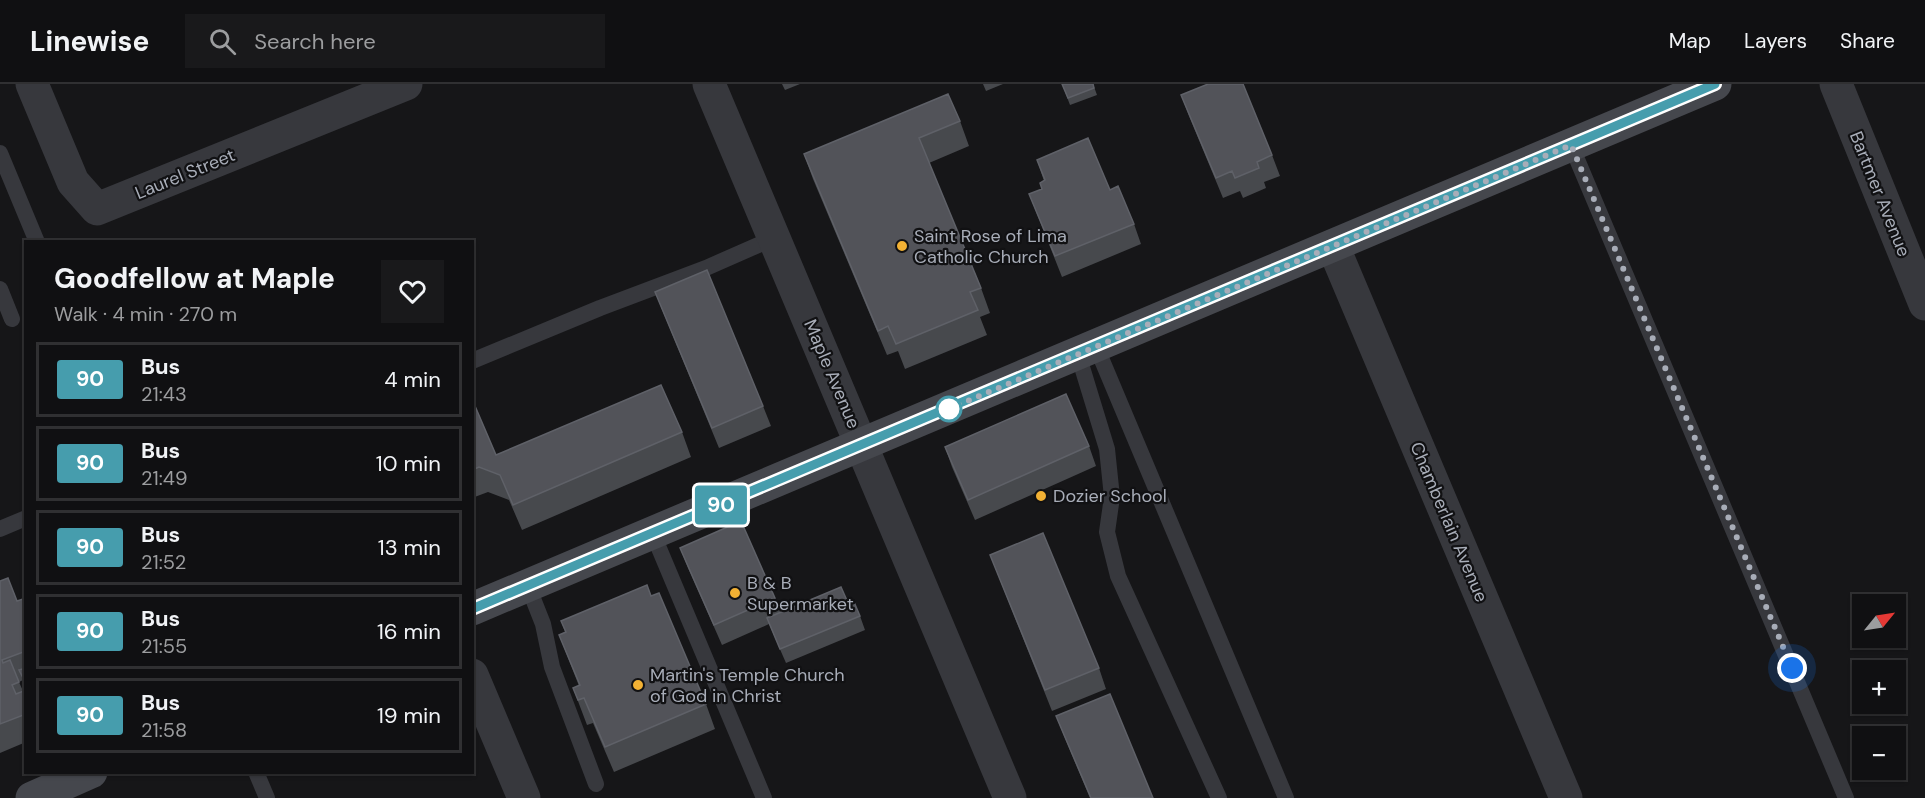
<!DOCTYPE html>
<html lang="en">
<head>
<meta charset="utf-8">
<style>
  :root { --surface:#101012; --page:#19191b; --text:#f1f3f6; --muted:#9c9d9f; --line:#303032 }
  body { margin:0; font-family:"DM Sans",sans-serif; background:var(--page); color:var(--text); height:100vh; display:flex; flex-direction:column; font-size:22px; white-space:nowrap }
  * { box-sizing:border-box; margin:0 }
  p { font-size:20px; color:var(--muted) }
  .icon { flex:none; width:33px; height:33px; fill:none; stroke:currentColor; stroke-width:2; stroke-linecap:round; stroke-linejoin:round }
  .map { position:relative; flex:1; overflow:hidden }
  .sheet { position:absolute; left:24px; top:156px; width:450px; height:534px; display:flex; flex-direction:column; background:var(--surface); border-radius:0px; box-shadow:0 2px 4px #0004,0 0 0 2px var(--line) }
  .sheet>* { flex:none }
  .badge { padding:0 12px; border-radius:4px; font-size:21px; line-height:39px }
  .needle { width:39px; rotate:60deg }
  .buttons { position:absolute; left:1852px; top:510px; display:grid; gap:12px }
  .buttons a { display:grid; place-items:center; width:54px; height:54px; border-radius:0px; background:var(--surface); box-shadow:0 2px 4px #0004,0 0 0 2px var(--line); font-size:30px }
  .you { position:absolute; width:30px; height:30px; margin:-15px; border:4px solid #fff; border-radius:50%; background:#1a73e8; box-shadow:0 0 0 9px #1a73e833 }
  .map>.badge { position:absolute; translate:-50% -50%; box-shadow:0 0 0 3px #fff }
  .round { display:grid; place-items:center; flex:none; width:63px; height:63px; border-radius:0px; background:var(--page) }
  .head { display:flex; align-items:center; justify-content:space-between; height:102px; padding:0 30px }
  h1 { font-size:28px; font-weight:700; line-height:45px }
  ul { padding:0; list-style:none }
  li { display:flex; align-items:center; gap:18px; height:75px; margin:0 12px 9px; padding:0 18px; border:3px solid var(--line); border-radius:0px }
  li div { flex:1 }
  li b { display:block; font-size:22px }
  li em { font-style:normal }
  li .badge { min-width:66px; font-weight:700; text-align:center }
  header { display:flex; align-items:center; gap:36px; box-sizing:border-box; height:84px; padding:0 30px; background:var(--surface); border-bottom:2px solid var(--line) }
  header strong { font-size:28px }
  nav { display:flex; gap:33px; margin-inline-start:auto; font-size:21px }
  .search { width:420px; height:54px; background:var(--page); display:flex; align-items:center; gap:15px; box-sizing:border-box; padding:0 21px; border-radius:0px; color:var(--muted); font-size:22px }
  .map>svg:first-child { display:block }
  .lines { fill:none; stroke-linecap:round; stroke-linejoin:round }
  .service { stroke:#37383d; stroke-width:16 }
  .minor { stroke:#37383d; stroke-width:33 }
  .secondary { stroke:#45474d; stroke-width:33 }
  .wall { fill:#47494d }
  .building { fill:#525359; stroke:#5f6168; stroke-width:1.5 }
  .line-casing { stroke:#fff; stroke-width:14 }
  .line { stroke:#469dad; stroke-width:9 }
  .walk { stroke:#a8adb8; stroke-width:6; stroke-dasharray:0 10.8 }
  .poi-dot { fill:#f2b134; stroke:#111113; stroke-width:2 }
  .stop-dot { fill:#fff; stroke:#469dad; stroke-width:3 }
  .labels { text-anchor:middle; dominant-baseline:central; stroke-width:4.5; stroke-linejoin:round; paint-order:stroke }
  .street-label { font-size:18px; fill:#a8adb8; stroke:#111113 }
  .poi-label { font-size:18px; fill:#a8adb8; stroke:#111113; text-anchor:start }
</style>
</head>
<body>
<header>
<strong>Linewise</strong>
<div class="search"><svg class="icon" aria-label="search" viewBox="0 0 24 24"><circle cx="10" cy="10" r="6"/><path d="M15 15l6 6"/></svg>Search here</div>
<nav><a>Map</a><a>Layers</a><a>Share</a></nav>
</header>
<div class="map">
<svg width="1925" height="714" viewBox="0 0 1925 714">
  <rect width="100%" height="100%" fill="#161618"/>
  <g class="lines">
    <path class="service" d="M1571 61 1846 714
      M0 69 37 158
      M0 205 12 235
      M1096 262 1286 714
      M1078 270 1107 365 1112 413 1107 448 1118 492 1219 714
      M472 277 600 224 706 184 774 154
      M0 445 26 434
      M653 450 764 714
      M528 502 543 540 552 583 596 700
      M256 688 267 714"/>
    <path class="minor" d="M32 0 73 98 97 125 406 0
      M709 0 1010 714
      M1836 0 1925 220
      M1333 162 1566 714
      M472 591 524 714"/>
    <path class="secondary" d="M472 525 1715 0
      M32 714 91 688"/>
  </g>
  <path class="wall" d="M782 0H800L785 6Z
    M983 0H1003L986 7Z
    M1062 0H1093L1097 11 1070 21Z
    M1181 11 1272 71 1280 92 1264 98 1266 104 1243 114 1240 107 1223 114 1189 32Z
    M960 37 969 62 929 79 981 204 990 229 980 233 987 251 905 285 898 267 887 271 813 95 804 70Z
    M1037 76 1110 106 1134 140 1141 160 1062 193 1029 110 1042 105 1044 97Z
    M655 208 763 322 771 342 719 364 663 228Z
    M472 315 496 371 682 348 691 373 522 446 509 416 488 408 472 414Z
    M1089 362 1096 382 975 436 952 383 945 363Z
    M680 464 775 514 780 528 849 521 860 532 865 546 786 579 769 540 722 561 688 484Z
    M990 471 1099 584 1106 605 1052 627Z
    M0 497 17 517 26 514V603L23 596 19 598 23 607 26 606V658L0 669Z
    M651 512 706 620 715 645 614 688 593 639 587 641 573 604 579 602 559 551 565 548 561 537Z
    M1056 632 1153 714H1090L1064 652Z"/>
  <path class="building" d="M1062 0H1093L1094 4 1068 14Z
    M1208 0H1243L1272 71 1257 78 1259 84 1235 94 1232 87 1216 94 1181 11Z
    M948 10 960 37 919 54 981 204 970 208 978 226 896 260 888 242 878 247 804 70Z
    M1088 54 1110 106 1118 102 1134 140 1055 172 1029 110 1042 105 1040 99 1045 96 1037 76Z
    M707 186 763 322 712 344 655 208Z
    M661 301 682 348 513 421 500 391 479 383 472 386V315L496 371Z
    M1066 310 1089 362 968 416 945 363Z
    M741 437 775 514 714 541 680 464Z
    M1043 449 1099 584 1045 606 990 471Z
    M8 494 17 517 26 514V567L2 576 3 579 10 576 19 598 12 601 16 610 26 606V630L0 640V497Z
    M647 501 651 512 659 509 706 620 605 663 584 614 578 616 573 604 580 601 559 551 566 548 561 537Z
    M841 503 849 521 854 518 860 532 780 565 767 534Z
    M26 584V600L19 586Z
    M1110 610 1153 714H1091L1056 632Z"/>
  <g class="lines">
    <defs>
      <path id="line" d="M472 525 1715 0"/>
    </defs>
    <use href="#line" class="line-casing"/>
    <use href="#line" class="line"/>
    <path class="walk" d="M949 325 1571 61 1792 584"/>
  </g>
  <g class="poi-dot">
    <circle cx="902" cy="162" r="6"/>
    <circle cx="1041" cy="412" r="6"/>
    <circle cx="735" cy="509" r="6"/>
    <circle cx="638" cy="601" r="6"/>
  </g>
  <circle class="stop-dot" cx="949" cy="325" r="12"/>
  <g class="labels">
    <g class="street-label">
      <text transform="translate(185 90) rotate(-22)">Laurel Street</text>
      <text transform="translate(1880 110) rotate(68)">Bartmer Avenue</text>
      <text transform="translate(832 290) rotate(67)">Maple Avenue</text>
      <text transform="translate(1449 438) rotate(67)">Chamberlain Avenue</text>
    </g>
    <g class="poi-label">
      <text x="914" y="152">Saint Rose of Lima<tspan x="914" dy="21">Catholic Church</tspan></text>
      <text x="1053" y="412">Dozier School</text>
      <text x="747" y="499">B &amp; B<tspan x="747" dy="21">Supermarket</tspan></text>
      <text x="650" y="591">Martin's Temple Church<tspan x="650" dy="21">of God in Christ</tspan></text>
    </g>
  </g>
</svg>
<div class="buttons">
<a><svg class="needle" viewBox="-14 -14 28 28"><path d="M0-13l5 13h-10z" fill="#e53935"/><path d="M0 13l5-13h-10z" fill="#9c9d9f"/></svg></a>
<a>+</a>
<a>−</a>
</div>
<div class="you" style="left:1792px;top:584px"></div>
<b class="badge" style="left:721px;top:421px;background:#469dad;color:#fff">90</b>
<section class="sheet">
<div class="head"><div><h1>Goodfellow at Maple</h1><p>Walk · 4 min · 270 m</p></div><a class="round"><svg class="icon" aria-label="heart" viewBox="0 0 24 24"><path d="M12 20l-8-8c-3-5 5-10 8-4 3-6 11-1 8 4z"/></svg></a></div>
<ul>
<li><span class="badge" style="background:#469dad;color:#fff">90</span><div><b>Bus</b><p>21:43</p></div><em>4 min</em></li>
<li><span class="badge" style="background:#469dad;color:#fff">90</span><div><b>Bus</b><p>21:49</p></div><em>10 min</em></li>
<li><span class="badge" style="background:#469dad;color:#fff">90</span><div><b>Bus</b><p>21:52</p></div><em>13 min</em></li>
<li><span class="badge" style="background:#469dad;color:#fff">90</span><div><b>Bus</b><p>21:55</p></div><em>16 min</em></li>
<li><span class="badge" style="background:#469dad;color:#fff">90</span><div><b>Bus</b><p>21:58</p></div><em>19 min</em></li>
</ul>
</section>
</div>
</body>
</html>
